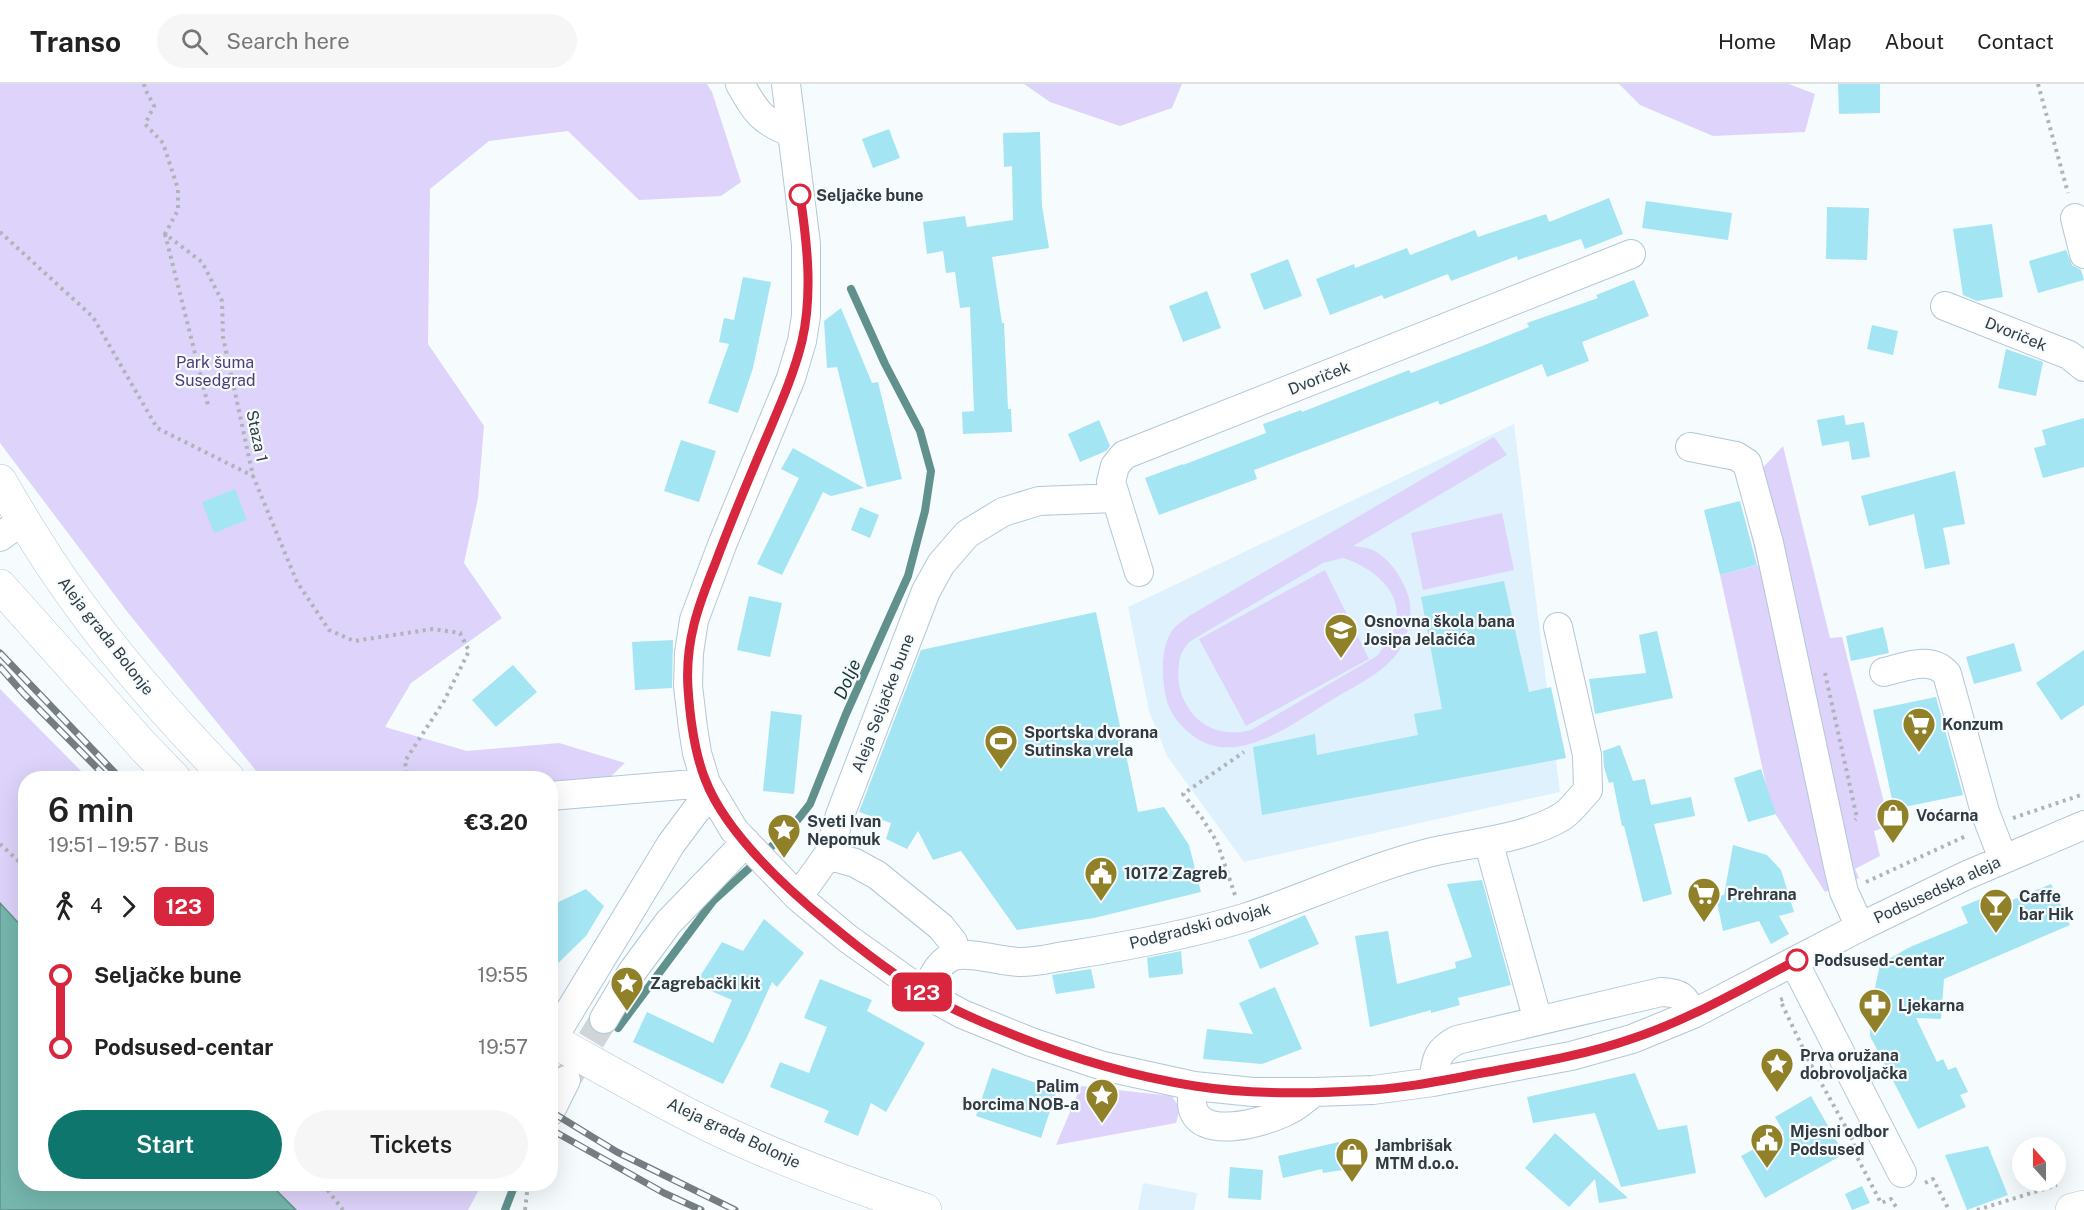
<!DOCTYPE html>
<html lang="en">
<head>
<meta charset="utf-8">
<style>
  :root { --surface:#fff; --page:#f6f6f6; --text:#222; --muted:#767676; --line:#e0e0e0; --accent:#0f766e }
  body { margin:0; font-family:"Public Sans",sans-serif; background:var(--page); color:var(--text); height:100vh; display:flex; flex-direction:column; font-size:22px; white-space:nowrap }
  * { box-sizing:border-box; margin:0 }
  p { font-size:20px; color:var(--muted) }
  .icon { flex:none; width:33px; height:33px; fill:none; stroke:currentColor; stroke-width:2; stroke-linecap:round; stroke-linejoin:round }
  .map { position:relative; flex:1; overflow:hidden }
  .drawer { position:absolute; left:18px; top:687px; width:540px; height:420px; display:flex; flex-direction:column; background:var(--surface); border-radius:24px; box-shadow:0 6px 24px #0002 }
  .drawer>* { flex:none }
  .badge { padding:0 12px; border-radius:9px; font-size:21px; line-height:39px }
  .needle { width:39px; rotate:339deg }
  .tools { position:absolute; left:2012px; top:1053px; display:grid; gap:12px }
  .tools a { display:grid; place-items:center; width:54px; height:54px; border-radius:50%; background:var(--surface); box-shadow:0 6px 24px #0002; font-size:30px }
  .map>.badge { position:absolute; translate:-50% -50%; box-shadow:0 0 0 3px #fff }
  .legs { display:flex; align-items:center; gap:9px; height:66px; padding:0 30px; font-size:20px }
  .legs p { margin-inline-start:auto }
  .headline { display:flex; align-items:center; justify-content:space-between; height:102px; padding:0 30px }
  h1 { font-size:33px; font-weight:600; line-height:45px }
  .action { display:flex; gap:12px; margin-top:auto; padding:12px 30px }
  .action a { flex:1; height:69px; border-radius:36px; background:var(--accent); color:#fff; font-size:24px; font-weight:600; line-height:69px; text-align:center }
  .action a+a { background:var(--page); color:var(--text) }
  ul { padding:0 30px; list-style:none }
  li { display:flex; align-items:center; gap:21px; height:72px; font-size:22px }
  li i { display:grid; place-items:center; width:9px; height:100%; margin:0 8px; background:currentColor }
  li i::after { content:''; width:15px; height:15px; margin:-8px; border:4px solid; border-radius:50%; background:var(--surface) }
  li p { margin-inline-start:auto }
  li:first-child i { background:linear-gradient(#0000 50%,currentColor 0) }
  li:last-child i { background:linear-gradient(currentColor 50%,#0000 0) }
  header { display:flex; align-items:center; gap:36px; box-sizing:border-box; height:84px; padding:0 30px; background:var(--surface); border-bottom:2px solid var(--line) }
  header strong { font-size:28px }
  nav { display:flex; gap:33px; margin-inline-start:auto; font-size:21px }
  .search { width:420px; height:54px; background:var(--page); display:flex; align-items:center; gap:15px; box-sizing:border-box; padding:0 21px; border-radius:33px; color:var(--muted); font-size:22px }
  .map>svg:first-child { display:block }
  .built { fill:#e0f1fe }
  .green { fill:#ded3fa; fill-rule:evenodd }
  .water { fill:#75b6ad; stroke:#61918d; stroke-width:1.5 }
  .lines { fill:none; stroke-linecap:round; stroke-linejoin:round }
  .stream { stroke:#61918d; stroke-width:8 }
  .building { fill:#a4e5f4 }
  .minor-tunnel { stroke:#cfd5d8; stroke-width:28; stroke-dasharray:28 14; stroke-linecap:butt }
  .minor-casing { stroke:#b2c7d7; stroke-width:30 }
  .major-casing { stroke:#b2c7d7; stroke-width:34 }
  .path { stroke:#aeb4b8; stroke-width:4; stroke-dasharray:3 4.5; stroke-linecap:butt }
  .minor { stroke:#fff; stroke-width:28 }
  .major { stroke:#fff; stroke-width:33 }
  .rail-casing { stroke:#757d82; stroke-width:7 }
  .rail { stroke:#f6fbfe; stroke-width:4.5; stroke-dasharray:14; stroke-linecap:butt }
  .line-1-casing { stroke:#fff; stroke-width:14 }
  .line-1 { stroke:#d7263d; stroke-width:9 }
  .stop-1-dot { fill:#fff; stroke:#d7263d; stroke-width:3 }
  .labels { text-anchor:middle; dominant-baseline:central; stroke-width:4.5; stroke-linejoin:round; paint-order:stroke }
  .stop-label { font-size:16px; font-weight:bold; fill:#323b41; stroke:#f6fbfe; text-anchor:start }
  .street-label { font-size:16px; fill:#323b41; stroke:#f6fbfe }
  .park-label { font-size:16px; fill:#4f3a75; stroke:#f6fbfe }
  .poi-label { font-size:16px; font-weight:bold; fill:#323b41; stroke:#f6fbfe; text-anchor:start }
  .water-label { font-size:18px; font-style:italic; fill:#153632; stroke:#f6fbfe }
</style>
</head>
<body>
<header>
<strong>Transo</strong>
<div class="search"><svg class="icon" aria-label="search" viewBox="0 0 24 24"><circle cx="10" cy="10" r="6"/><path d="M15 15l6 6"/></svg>Search here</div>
<nav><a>Home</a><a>Map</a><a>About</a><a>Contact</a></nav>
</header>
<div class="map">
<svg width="2084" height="1126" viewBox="0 0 2084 1126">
  <rect width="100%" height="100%" fill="#f6fbfe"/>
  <path class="built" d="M1514 340 1560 708 1244 778 1167 672 1149 627 1128 523Z
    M1143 1099 1197 1109 1194 1126H1138Z"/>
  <path class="green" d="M0 0H707L712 8 741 98 721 112 639 116 568 47 489 57 430 105 428 260 484 342 478 414 464 479 502 534 411 599 385 643 467 667 559 659 625 679 604 699 551 702 550 694H262L129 530 0 359Z
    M1024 0H1182L1172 24 1120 42 1050 18Z
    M1619 0H1789L1815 10 1805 48 1713 52 1640 21Z
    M1494 353 1507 371 1353 462C1358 463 1365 463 1370 465 1388 471 1404 496 1409 514 1413 529 1408 554 1399 567 1383 590 1354 602 1330 617 1289 642 1231 688 1187 647 1175 636 1168 625 1165 609 1162 591 1161 567 1170 550 1173 543 1183 537 1189 532ZM1343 474C1372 483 1407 509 1394 545 1390 555 1384 563 1377 572L1251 646C1205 659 1170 619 1180 574 1181 568 1186 563 1189 558L1323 479Z
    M1783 362 1830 554 1842 553 1890 742 1874 747 1880 772 1855 785 1859 794 1825 808 1771 723 1720 491 1758 481 1743 417 1759 388Z
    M1502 429 1514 486 1423 506 1411 449Z
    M1325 486 1369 575 1246 642 1199 555Z
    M0 605 88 694H26L25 846 0 819Z
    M1081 1002 1172 1012 1180 1025 1176 1039 1056 1061Z
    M270 1100H482L468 1126H296Z"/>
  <path class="water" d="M0 819 25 846 26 1100H270L296 1126H0Z"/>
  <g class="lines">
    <path class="stream" d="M764 769 788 748 810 720 846 630 908 492 925 427 931 387 920 347 885 280 851 205
      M618 944 713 817 756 778
      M505 1126 515 1100"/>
  </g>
  <path class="building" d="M1838 0H1880V29L1839 30Z
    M889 45 900 74 873 84 862 55Z
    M1040 48 1042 122 1049 164 992 173 1002 239H1004L1008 325H1011L1012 348 963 350 962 328 974 327 970 223 960 224 955 188 946 189 943 167 927 170 923 138 965 132 967 143 1013 136 1012 82 1004 83 1003 49Z
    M1609 114 1623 150 1585 165 1581 155 1518 176 1517 172 1451 197 1448 190 1384 215 1382 211 1330 231 1316 195 1354 180 1355 184 1407 164 1410 171 1475 146 1478 153 1546 130 1549 138Z
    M1646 117 1732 129 1728 156 1642 144Z
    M1827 123 1869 124 1867 176 1826 175Z
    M1992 140 2003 213 1977 217 1963 211 1953 145Z
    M2066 166 2072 181 2081 186 2084 196 2038 209 2029 177Z
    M1288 175 1302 212 1264 226 1250 190Z
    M743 193 771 198 753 284 738 329 708 319 729 260 719 258 724 234 734 236Z
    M1634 196 1649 232 1582 258 1589 277 1547 293 1542 280 1440 321 1438 317 1254 386 1257 395 1159 431 1145 394 1183 380V381L1266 349 1263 340 1301 326 1302 328 1409 286 1411 289 1482 262 1529 243 1527 239 1598 214 1596 211Z
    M1207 207 1221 244 1183 258 1169 222Z
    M841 224 872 299 878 298 902 395 867 403 837 283 827 284 824 237Z
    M1872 241 1898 247 1893 271 1867 265Z
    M2006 265 2043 278 2036 312 1998 304Z
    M1844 331 1849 357 1822 362 1817 336Z
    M2084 334V383L2043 394 2034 364 2046 361 2042 346Z
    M1099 336 1110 362 1106 367 1080 378 1068 350Z
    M1864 338 1870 373 1852 376 1846 341Z
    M681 356 716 367 699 418 664 407Z
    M793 364 864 404 831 412 823 408 782 491 757 480 799 394 781 385Z
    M1955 387 1965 440 1943 444 1950 480 1925 485 1914 430 1869 442 1861 412Z
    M235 405 247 436 214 449 202 418Z
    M1740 417 1757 481 1720 491 1704 426Z
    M860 423 879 431 870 454 851 446Z
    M1504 497 1529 608 1551 603 1566 674 1262 731 1253 663 1315 650 1317 671 1418 651 1414 630 1442 625 1421 513Z
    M749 512 782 519 770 573 737 566Z
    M1096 528 1138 728 1164 723 1189 761 1201 808 1094 834 1017 846 961 767 933 776 918 747 907 765 886 755 891 739 859 728 921 566Z
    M1883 543 1889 569 1851 577 1846 552Z
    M1657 547 1673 614 1595 630 1589 595 1646 589 1639 551Z
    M673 556 672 604 635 606 632 558Z
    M2014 559 2022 587 1974 600 1966 573Z
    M2084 566V621L2061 636 2036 599Z
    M513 581 537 608 496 643 472 616Z
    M1936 613 1963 711 1894 725 1873 626Z
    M771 627 802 631 794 710 763 707Z
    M1620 661 1633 697 1645 695 1651 721 1691 713 1695 732 1654 740 1672 810 1643 818 1624 742H1622L1613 698 1609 699 1604 683 1603 667Z
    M1761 685 1776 730 1748 738 1734 694Z
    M1733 761 1767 771 1781 786 1794 828 1779 832 1789 850 1771 860 1759 837 1723 847 1716 813 1724 811Z
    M1482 796 1511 901 1458 914 1460 921 1431 929V926L1370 943 1355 852 1388 847 1397 900 1456 884 1455 878 1472 873 1447 800Z
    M2051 800 2070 841 1944 895 1941 935 1916 934 1937 978 1943 975 1948 986 1956 983 1968 1008 1960 1011 1966 1023 1918 1045 1870 952 1871 923 1880 880 1910 863 1968 839 1961 823 2000 807 2005 819Z
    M586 805 604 822 586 852 550 887V822Z
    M1305 831 1319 860 1260 885 1248 856Z
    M764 835 804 869 777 903 772 898 746 955 723 1000 633 958 647 928 713 959 732 916 695 900 722 858 743 867Z
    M1181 867 1183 890 1149 894 1147 874Z
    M1091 885 1095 904 1056 910 1052 891Z
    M820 895 872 916 867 927 925 959 886 1028 871 1019 858 1052 824 1038 829 1027 770 1003 780 978 809 989 827 943 804 934Z
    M1275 903 1302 965 1262 980 1203 975 1207 945 1253 950 1239 919Z
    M992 984 1057 1006 1041 1054 976 1032Z
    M1635 989 1658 1046 1687 1041 1696 1089 1621 1103 1595 1029 1533 1039 1527 1013Z
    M1811 1012 1844 1070 1765 1114 1741 1072 1784 1049 1775 1033Z
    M1555 1049 1593 1083 1628 1114 1599 1119 1595 1095 1569 1123 1525 1084Z
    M1339 1058 1343 1086 1323 1089 1322 1085 1283 1094 1278 1072Z
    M1988 1062 2008 1111 1967 1126 1945 1071Z
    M1230 1083 1263 1086 1261 1116 1228 1114Z
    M1862 1102 1870 1119 1852 1126 1845 1110Z"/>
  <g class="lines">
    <path class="minor-tunnel" d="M569 992 604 935"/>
    <defs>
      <path id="minor" d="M740 0C756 28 761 37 792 49
        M786 0 806 160V232L802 257 791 294 722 461 694 536 689 569 688 602 693 644 697 669 706 699 734 746 798 813 847 854 924 909 962 930 1031 958 1103 982 1194 1002 1253 1008H1314L1373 1006 1433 998 1571 972 1632 955 1693 930 1860 843 1967 791 2084 741
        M2075 134 2084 170
        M1945 222 2069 271 2084 283
        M1690 363 1736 372 1747 379 1769 459 1839 787 1844 808 1860 843
        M0 453 23 436
        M1139 488 1111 398 1115 382 1124 371 1631 170
        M1884 588C1905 583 1931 571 1947 590L1985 728 2003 775
        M550 712 706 699
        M1488 757 1538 937
        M828 771 855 779 877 791 941 843 953 858 957 871
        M798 813 828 771 840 731 926 507 941 480 967 450 1003 428 1039 417 1115 414
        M1794 878 1902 1089
        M924 909C932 895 938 877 954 872 970 867 1002 878 1021 878 1038 878 1055 873 1071 871 1128 862 1188 851 1244 834 1306 814 1365 785 1428 769 1470 759 1526 755 1563 732 1572 726 1580 714 1588 706L1587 671 1558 543
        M604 935 632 888 668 839 746 758
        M552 956 671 760 697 725 713 713
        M1433 998C1436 976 1436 967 1457 956L1661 908C1681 909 1684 912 1693 930
        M1194 1002C1194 1007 1191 1015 1192 1020 1196 1059 1266 1038 1287 1027 1297 1023 1306 1014 1314 1008
        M550 1028 566 996"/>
      <path id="major" d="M0 397C22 435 45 473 71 509 118 576 172 636 228 694
        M0 502 143 662 174 694
        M550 955C615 991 678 1028 745 1058 804 1084 865 1106 925 1126
        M2072 1126 2084 1123"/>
    </defs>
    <use href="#minor" class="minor-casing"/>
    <use href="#major" class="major-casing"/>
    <path class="path" d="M144 0 145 5 154 22 145 40 163 59 178 105V126L165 150 202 178 222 217 223 253 253 392 297 498 329 546 354 557 433 545 460 549 469 567 444 617 405 677 407 694
      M2038 0 2068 109
      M0 148 93 233 157 344 253 392
      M165 150 208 321
      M1825 589 1857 734 1855 736
      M2013 734 2084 710
      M0 760 26 784
      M1866 798 1966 752
      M1235 811 1217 758 1202 734 1183 710 1244 668
      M1783 915 1780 916 1810 979 1854 1058 1855 1069 1881 1119 1891 1115 1898 1126
      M1925 1099 1933 1095 1949 1126
      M323 1100 343 1126
      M525 1126 528 1100
      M1977 1126 2057 1101"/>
    <use href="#minor" class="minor"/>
    <use href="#major" class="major"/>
    <defs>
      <path id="rail" d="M0 569 120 694
        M0 583 23 609 107 694
        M550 1027 617 1068 735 1126
        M550 1045 664 1109 701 1126"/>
    </defs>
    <use href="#rail" class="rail-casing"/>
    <use href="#rail" class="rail"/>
  </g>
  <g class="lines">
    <defs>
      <path id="line-1" d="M800 111C807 158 813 209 802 257 794 290 780 321 767 352 749 394 731 437 715 480 698 522 685 558 688 604 690 634 694 667 705 695 725 748 786 804 830 840 860 865 892 890 926 910 952 926 981 938 1009 949 1068 973 1132 992 1195 1002 1252 1011 1312 1010 1369 1006 1409 1004 1449 995 1488 988 1536 979 1585 971 1631 955 1689 936 1743 904 1797 876"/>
    </defs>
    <use href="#line-1" class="line-1-casing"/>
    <use href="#line-1" class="line-1"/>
  </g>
  <defs>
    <symbol id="school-pin" viewBox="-11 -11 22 30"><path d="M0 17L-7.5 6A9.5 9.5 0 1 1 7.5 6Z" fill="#908027" stroke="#f6fbfe"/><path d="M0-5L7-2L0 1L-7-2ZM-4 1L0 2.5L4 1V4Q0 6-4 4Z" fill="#fff"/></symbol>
    <symbol id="supermarket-pin" viewBox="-11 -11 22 30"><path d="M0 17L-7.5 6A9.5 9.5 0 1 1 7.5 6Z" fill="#908027" stroke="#f6fbfe"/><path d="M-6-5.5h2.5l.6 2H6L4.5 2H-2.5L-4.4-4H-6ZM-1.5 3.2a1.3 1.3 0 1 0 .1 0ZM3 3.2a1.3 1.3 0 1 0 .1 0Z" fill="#fff"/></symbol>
    <symbol id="stadium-pin" viewBox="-11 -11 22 30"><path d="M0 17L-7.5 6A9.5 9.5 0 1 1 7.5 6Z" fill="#908027" stroke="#f6fbfe"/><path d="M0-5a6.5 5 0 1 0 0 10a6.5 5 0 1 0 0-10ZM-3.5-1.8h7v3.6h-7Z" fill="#fff"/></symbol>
    <symbol id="shop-pin" viewBox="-11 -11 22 30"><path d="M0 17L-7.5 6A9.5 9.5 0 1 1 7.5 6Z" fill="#908027" stroke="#f6fbfe"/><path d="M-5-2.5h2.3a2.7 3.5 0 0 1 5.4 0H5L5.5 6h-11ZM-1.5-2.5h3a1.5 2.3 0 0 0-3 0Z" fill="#fff"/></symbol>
    <symbol id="sight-pin" viewBox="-11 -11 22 30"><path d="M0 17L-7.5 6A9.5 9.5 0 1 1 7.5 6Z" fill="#908027" stroke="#f6fbfe"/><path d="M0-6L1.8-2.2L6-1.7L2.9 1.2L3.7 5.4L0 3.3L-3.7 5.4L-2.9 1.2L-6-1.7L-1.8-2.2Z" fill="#fff"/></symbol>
    <symbol id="civic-pin" viewBox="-11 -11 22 30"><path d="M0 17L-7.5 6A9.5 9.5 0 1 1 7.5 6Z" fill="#908027" stroke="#f6fbfe"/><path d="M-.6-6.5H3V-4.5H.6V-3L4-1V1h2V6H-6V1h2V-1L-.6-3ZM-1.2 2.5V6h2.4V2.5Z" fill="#fff"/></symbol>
    <symbol id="bar-pin" viewBox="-11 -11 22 30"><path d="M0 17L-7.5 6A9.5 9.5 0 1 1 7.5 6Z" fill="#908027" stroke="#f6fbfe"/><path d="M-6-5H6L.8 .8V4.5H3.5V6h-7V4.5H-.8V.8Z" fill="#fff"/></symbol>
    <symbol id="pharmacy-pin" viewBox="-11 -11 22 30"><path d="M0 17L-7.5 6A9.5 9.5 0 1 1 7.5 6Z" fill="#908027" stroke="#f6fbfe"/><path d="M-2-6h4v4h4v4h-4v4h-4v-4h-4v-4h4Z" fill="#fff"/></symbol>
  </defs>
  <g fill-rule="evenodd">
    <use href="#school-pin" x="1322" y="527" width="38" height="52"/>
    <use href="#supermarket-pin" x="1900" y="621" width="38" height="52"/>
    <use href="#stadium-pin" x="982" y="638" width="38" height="52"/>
    <use href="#shop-pin" x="1874" y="712" width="38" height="52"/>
    <use href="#sight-pin" x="765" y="727" width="38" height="52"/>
    <use href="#civic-pin" x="1082" y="770" width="38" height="52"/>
    <use href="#supermarket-pin" x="1685" y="791" width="38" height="52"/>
    <use href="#bar-pin" x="1977" y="802" width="38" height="52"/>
    <use href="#sight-pin" x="608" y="880" width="38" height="52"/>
    <use href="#pharmacy-pin" x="1856" y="902" width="38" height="52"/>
    <use href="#sight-pin" x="1758" y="961" width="38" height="52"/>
    <use href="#sight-pin" x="1083" y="992" width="38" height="52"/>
    <use href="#civic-pin" x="1748" y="1037" width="38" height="52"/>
    <use href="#shop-pin" x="1333" y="1051" width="38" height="52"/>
  </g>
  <g class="stop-1-dot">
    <circle cx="800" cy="111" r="10"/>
    <circle cx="1797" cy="876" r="10"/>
  </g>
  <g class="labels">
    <g class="stop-label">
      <text x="816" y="111">Seljačke bune</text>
      <text x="1814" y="876">Podsused-centar</text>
    </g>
    <g class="street-label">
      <text transform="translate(2016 250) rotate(22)">Dvoriček</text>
      <text transform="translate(1319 294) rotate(-22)">Dvoriček</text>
      <text transform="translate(257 352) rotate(78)">Staza 1</text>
      <text transform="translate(106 552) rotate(52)">Aleja grada Bolonje</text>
      <text transform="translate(883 619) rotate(-69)">Aleja Seljačke bune</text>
      <text transform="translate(1937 806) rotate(-25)">Podsusedska aleja</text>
      <text transform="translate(1200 842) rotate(-14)">Podgradski odvojak</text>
      <text transform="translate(734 1049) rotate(25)">Aleja grada Bolonje</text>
    </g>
    <g class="park-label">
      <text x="215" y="278">Park šuma<tspan x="215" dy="18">Susedgrad</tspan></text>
    </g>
    <g class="poi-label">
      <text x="1364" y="537">Osnovna škola bana<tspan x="1364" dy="18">Josipa Jelačića</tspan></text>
      <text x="1942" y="640">Konzum</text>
      <text x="1024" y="648">Sportska dvorana<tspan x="1024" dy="18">Sutinska vrela</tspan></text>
      <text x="1916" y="731">Voćarna</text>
      <text x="807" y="737">Sveti Ivan<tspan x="807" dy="18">Nepomuk</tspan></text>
      <text x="1124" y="789">10172 Zagreb</text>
      <text x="1727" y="810">Prehrana</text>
      <text x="2019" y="812">Caffe<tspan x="2019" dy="18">bar Hik</tspan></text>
      <text x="650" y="899">Zagrebački kit</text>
      <text x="1898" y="921">Ljekarna</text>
      <text x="1800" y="971">Prva oružana<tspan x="1800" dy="18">dobrovoljačka</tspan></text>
      <text x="1079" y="1002" text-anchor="end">Palim<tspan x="1079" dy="18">borcima NOB-a</tspan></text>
      <text x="1790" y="1047">Mjesni odbor<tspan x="1790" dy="18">Podsused</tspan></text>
      <text x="1375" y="1061">Jambrišak<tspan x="1375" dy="18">MTM d.o.o.</tspan></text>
    </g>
    <g class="water-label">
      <text transform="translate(847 595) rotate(-67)">Dolje</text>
    </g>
  </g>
</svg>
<div class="tools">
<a><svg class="needle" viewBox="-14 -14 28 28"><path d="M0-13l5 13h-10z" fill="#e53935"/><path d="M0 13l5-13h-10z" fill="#767676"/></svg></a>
</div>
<b class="badge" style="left:922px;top:908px;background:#d7263d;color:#fff">123</b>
<section class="drawer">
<div class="headline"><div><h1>6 min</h1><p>19:51 – 19:57 · Bus</p></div><b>€3.20</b></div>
<div class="legs"><svg class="icon" aria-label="walk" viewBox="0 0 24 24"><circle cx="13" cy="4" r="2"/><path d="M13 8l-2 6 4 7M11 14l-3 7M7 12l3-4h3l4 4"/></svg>4<svg class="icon" aria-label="forward" viewBox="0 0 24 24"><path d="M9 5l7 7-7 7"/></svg><b class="badge" style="background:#d7263d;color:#fff">123</b></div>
<ul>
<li><i style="color:#d7263d"></i><b>Seljačke bune</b><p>19:55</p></li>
<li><i style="color:#d7263d"></i><b>Podsused-centar</b><p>19:57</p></li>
</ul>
<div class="action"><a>Start</a><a>Tickets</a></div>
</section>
</div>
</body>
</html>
